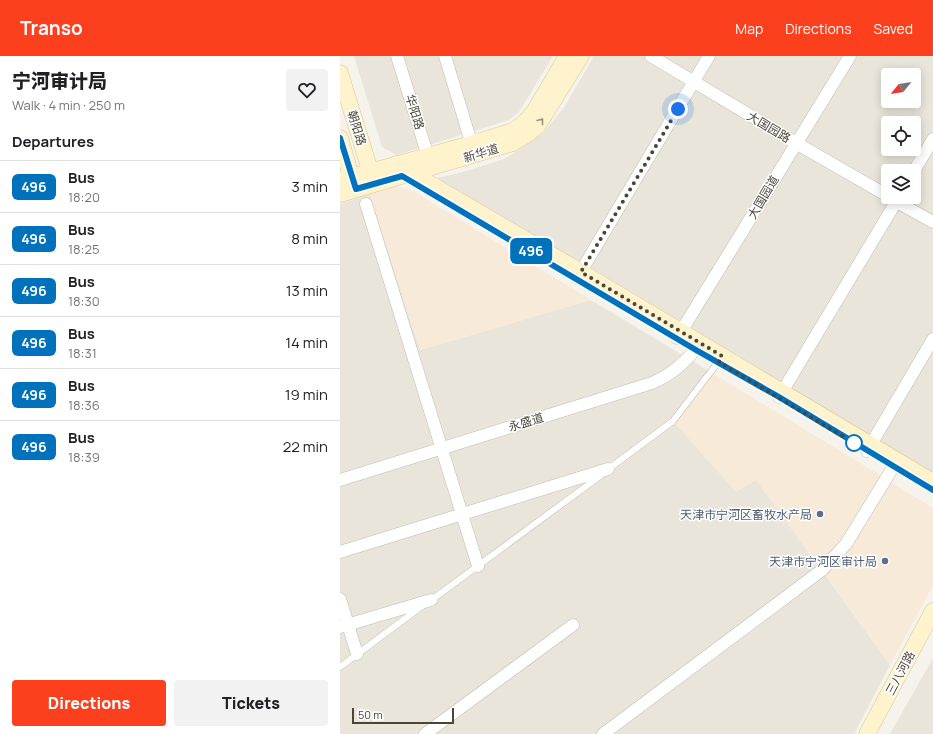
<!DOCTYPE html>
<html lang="en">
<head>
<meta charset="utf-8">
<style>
  :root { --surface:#fff; --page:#f2f2f2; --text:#202124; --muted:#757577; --line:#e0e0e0; --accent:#fc3f1d }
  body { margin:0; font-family:Manrope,"Noto Sans SC",sans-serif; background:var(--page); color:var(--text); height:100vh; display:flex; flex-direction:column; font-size:15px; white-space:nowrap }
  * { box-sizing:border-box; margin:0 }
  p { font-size:13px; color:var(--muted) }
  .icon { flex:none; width:22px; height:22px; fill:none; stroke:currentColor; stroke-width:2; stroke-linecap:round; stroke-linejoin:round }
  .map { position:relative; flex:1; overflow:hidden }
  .panel { display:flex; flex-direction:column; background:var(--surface); width:340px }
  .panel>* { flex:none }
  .badge { padding:0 8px; border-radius:6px; font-size:14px; line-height:26px }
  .needle { width:26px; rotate:240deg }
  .buttons { position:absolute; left:541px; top:12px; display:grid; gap:8px }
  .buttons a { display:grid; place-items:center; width:40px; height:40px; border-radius:4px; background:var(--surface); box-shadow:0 2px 10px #0003; font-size:20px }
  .scale { position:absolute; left:12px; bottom:10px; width:102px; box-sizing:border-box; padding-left:4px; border:2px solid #4b4439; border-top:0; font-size:11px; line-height:14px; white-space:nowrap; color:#4b4439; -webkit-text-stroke:3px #fff; paint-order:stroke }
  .you { position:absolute; width:20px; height:20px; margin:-10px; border:3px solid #fff; border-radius:50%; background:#1a73e8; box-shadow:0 0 0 6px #1a73e833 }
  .map>.badge { position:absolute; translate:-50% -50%; box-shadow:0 0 0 2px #fff }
  h2 { padding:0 12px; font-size:15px; line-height:36px }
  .round { display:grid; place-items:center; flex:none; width:42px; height:42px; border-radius:4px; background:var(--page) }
  .summary { display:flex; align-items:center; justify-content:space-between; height:68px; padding:0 12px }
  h1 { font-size:19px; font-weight:800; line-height:30px }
  .cta { display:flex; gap:8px; margin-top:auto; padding:8px 12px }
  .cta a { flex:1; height:46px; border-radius:4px; background:var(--accent); color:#fff; font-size:16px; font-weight:800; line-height:46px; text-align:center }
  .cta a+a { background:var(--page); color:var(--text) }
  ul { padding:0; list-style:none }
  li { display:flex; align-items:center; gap:12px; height:52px; padding:0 12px; border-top:1px solid var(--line) }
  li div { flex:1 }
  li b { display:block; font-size:15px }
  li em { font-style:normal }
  li .badge { min-width:44px; font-weight:700; text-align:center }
  header { display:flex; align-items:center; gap:24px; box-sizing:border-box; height:56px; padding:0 20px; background:var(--accent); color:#fff }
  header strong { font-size:19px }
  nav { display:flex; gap:22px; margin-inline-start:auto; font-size:14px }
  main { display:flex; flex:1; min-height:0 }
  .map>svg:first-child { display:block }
  .residential { fill:#eae5da; fill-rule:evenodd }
  .commercial { fill:#f7ead8 }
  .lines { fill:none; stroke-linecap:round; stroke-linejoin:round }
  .lane-casing { stroke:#c2bbae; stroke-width:7 }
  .street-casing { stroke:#c2bbae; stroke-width:13 }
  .secondary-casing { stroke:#d6c79b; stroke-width:17 }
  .lane { stroke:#fff; stroke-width:6 }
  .street { stroke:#fff; stroke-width:12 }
  .secondary { stroke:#fff3cd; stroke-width:16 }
  .oneway { stroke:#9c937c }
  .line-casing { stroke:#fff; stroke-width:9 }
  .line { stroke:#0072bc; stroke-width:6 }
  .walk { stroke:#4b4439; stroke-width:4; stroke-dasharray:0 7.2 }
  .stop-dot { fill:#fff; stroke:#0072bc; stroke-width:2 }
  .service-dot { fill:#5c6f8a; stroke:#fff; stroke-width:1.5 }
  .labels { text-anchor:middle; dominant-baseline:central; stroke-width:3; stroke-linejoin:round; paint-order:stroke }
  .street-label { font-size:12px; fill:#4b4439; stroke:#fff }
  .service-label { font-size:12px; fill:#4e5e75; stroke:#fff; text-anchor:end }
</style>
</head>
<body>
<header>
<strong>Transo</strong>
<nav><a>Map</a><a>Directions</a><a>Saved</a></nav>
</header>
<main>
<section class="panel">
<div class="summary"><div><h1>宁河审计局</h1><p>Walk · 4 min · 250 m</p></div><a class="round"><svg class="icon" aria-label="heart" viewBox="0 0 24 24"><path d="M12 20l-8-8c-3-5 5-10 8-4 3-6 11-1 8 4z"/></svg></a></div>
<h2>Departures</h2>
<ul>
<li><span class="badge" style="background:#0072bc;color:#fff">496</span><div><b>Bus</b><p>18:20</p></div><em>3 min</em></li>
<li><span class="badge" style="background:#0072bc;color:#fff">496</span><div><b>Bus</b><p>18:25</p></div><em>8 min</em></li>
<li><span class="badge" style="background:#0072bc;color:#fff">496</span><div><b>Bus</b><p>18:30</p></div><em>13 min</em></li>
<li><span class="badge" style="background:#0072bc;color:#fff">496</span><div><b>Bus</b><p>18:31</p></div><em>14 min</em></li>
<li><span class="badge" style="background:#0072bc;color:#fff">496</span><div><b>Bus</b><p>18:36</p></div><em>19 min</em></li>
<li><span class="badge" style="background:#0072bc;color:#fff">496</span><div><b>Bus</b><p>18:39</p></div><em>22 min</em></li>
</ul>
<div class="cta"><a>Directions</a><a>Tickets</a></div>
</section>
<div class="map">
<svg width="593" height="678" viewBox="0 0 593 678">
  <rect width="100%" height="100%" fill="#f6f3ec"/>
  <path class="residential" d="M14 0H213L179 56 169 64 57 99 42 91Z
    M254 0H593V417L94 123 126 115 164 103 184 91 204 76 225 50ZM548 19H574V45H548ZM548 67H574V93H548ZM548 115H574V141H548Z
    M30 138 80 294 251 244 369 315 416 423 550 609 514 678H0V148Z
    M593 602V678H550L571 641Z"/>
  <path class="commercial" d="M56 130 73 135 251 244 80 294 30 138Z
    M369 315 543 421 500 487 477 509 416 424 396 436 331 363Z
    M549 425 593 452V529L550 609 485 518Z"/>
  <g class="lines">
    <defs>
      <path id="lane" d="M267 414 333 365 382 301
        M90 545 260 420
        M0 611 82 550"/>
      <path id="street" d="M57 0 90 107
        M105 0 134 96
        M311 0 456 87 548 140
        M574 115 593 83
        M550 142 593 166
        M26 148 138 510
        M237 222 369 0
        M337 282 510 0
        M439 341 559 141
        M527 395 593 283
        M0 424 312 327C331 319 348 304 360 287
        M0 496 268 413
        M0 543 17 598
        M0 571 91 544
        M85 678 233 569
        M263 678 482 514 506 488 557 405"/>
      <path id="secondary" d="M0 17 33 124
        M0 82 14 130
        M56 108 241 216 593 426
        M0 124 131 88 173 75 184 67 194 56 227 0
        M0 138 173 87 188 78 198 69 241 0
        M527 678 593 555"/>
    </defs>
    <use href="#lane" class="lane-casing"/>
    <use href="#street" class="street-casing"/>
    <use href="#secondary" class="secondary-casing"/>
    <use href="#lane" class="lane"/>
    <use href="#street" class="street"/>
    <use href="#secondary" class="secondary"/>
  </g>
  <defs><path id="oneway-chevron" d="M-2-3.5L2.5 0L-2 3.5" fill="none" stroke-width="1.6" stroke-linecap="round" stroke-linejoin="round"/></defs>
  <use class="oneway" href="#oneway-chevron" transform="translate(201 65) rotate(-52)"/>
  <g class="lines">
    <defs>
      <path id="line" d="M0 82 16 133 62 120 356 294 439 341 593 434"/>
    </defs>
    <use href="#line" class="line-casing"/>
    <use href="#line" class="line"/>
    <path class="walk" d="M338 53 241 216 382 300 379 306 514 387"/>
  </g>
  <circle class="stop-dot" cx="514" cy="387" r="8"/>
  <g class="service-dot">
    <circle cx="480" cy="458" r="4"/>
    <circle cx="545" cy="505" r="4"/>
  </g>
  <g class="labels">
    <g class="street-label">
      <text transform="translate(75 56) rotate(73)">华阳路</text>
      <text transform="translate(429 71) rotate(31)">大国园路</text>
      <text transform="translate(17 72) rotate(73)">朝阳路</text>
      <text transform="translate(141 97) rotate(-17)">新华道</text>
      <text transform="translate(423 141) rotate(-59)">大国园道</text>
      <text transform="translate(186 366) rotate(-17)">永盛道</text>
      <text transform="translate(560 617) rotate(-62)">三八河路</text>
    </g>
    <g class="service-label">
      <text x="472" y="458">天津市宁河区畜牧水产局</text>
      <text x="537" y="505">天津市宁河区审计局</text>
    </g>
  </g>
</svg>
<div class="buttons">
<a><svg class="needle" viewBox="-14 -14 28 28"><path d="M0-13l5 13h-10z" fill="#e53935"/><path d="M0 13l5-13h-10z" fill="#757577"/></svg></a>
<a><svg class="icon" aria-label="locate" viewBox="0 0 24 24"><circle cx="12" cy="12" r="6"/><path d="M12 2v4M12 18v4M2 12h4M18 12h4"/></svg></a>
<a><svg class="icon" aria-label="layers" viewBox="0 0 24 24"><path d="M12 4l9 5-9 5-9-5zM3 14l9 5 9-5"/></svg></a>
</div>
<div class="scale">50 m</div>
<div class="you" style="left:338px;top:53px"></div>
<b class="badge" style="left:191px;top:195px;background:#0072bc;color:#fff">496</b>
</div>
</main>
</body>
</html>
